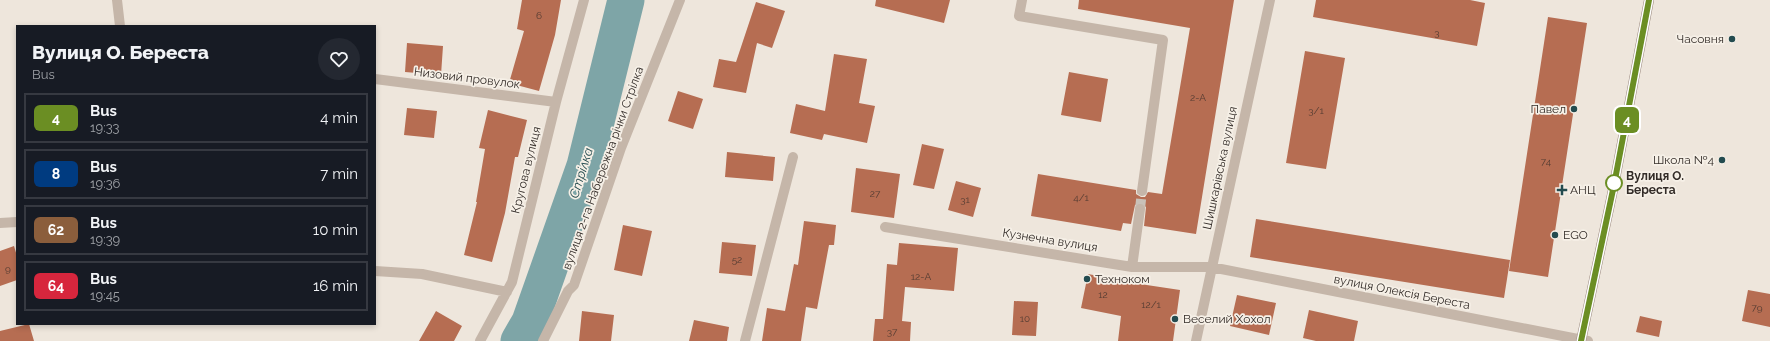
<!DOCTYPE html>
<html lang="en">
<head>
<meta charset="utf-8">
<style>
  :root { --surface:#171b24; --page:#242831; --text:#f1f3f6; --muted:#9ea1a6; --line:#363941 }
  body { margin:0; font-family:Raleway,sans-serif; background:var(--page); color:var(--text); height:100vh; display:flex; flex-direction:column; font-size:15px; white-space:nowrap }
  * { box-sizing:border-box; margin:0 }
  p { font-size:13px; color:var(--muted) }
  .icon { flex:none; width:22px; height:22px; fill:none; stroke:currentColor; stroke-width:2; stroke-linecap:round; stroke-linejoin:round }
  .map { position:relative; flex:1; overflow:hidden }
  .side { position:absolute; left:16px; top:25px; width:360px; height:300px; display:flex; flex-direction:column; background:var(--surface); border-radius:0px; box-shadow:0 2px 6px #0003 }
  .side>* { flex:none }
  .badge { padding:0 8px; border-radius:6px; font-size:14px; line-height:26px }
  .map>.badge { position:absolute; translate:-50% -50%; box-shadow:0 0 0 2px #fff }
  .round { display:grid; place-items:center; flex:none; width:42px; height:42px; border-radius:21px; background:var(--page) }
  .headline { display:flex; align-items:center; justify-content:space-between; height:68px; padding:0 16px }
  h1 { font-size:19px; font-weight:800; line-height:30px }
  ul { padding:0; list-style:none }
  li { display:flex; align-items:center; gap:12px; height:50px; margin:0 8px 6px; padding:0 8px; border:2px solid var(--line); border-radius:0px }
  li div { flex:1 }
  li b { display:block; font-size:15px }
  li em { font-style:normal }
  li .badge { min-width:44px; font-weight:700; text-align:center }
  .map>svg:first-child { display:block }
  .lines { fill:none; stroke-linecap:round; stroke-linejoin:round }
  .river { stroke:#7ea5a7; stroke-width:37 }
  .building { fill:#b66d52 }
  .street-tunnel { stroke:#c9c1b8; stroke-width:10; stroke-dasharray:10 5; stroke-linecap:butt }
  .street { stroke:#c5b6a9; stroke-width:10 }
  .secondary { stroke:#98867b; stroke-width:10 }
  .line-casing { stroke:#fff; stroke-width:9 }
  .line { stroke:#6b8e23; stroke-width:6 }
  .poi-dot { fill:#234b4f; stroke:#f6f0e7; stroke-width:1.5 }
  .stop-dot { fill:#fff; stroke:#6b8e23; stroke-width:2 }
  .labels { text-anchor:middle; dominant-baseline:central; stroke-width:3.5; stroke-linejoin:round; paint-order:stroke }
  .number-label { font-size:10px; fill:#543c32 }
  .poi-label { font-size:12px; fill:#332c28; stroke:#f6f0e7; text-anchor:start }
  .street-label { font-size:12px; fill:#332c28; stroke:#f6f0e7 }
  .stop-label { font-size:12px; font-weight:bold; fill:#332c28; stroke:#f6f0e7; text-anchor:start }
  .water-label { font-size:13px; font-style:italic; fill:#234b4f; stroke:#f6f0e7 }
</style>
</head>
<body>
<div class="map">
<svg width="1770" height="341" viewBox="0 0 1770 341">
  <rect width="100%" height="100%" fill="#eee6dc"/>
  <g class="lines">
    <path class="river" d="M519 341 530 322 585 166 626 0"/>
  </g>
  <path class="building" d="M522 0H561L555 35 539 91 509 83 524 31 517 29Z
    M876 0H950L944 23 875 6Z
    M1079 0H1234L1196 234 1144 226 1146 207 1140 203 1135 205 1131 224 1123 223 1121 231 1031 216 1038 174 1136 190V194L1141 197H1145L1148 192 1162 194 1190 28 1078 9Z
    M1316 0H1470L1485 3 1477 46 1313 17Z
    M756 2 785 11 772 48 757 43 746 93 713 87 719 59 736 62Z
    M1548 17 1587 23 1548 277 1509 271Z
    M407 43 443 46 441 75 405 72Z
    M1305 51 1345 58 1326 169 1286 163Z
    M834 54 867 59 859 103 875 106 867 143 824 134 822 140 790 133 796 104 825 111Z
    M1069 72 1108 79 1101 122 1061 115Z
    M678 91 703 99 693 129 668 121Z
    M407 108 437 111 434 138 404 135Z
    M488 110 527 120 518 157H515L505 213 492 262 464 255 477 202H476L485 149 479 148Z
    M922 144 944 149 934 189 913 185Z
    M727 152 775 157 773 181 725 177Z
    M856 168 900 174 894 218 851 212Z
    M956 181 981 188 973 217 948 210Z
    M1256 219 1510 260 1504 298 1250 257Z
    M804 221 836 225 834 245H829L817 309 806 307 801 341H762L767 308 785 311 794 264 798 265Z
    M623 225 652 231 642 276 614 270Z
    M722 242 756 245 752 276 719 273Z
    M899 243 958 248 954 291 905 287 902 321 911 322 910 341H873L875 319H883L887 264 897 265Z
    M14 246 17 256V280L0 286V251Z
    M1088 274 1140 284 1180 290 1173 341H1118L1121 316 1081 308Z
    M1748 290 1770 294V327L1742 321Z
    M1237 295 1276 303 1269 335 1230 326Z
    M1014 301 1038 302 1036 336 1012 335Z
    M1309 310 1358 321 1354 341H1316L1303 338Z
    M436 311 462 326 454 341H419Z
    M582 311 614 315 611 341H579Z
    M1640 316 1662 321 1659 337 1636 332Z
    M694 320 729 327 727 341H689Z
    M29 324 34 341H0V331Z"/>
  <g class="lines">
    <path class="street-tunnel" d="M1140 209 1142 191"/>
    <path class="street" d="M117 0 120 26
      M1022 0 1019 16 1163 40 1142 191
      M375 79 556 102
      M0 223 17 222
      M885 227 1132 267H1211L1588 341
      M1132 267 1140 209
      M375 271 422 274 507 292
      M480 341 512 282 556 102 584 0
      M543 341 568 291 574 285 621 148 680 0
      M745 341 793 157
      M1196 341 1270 0"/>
    <path class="secondary" d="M1581 341 1614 185 1649 0"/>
  </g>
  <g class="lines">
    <defs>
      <path id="line" d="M1581 341 1614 185 1649 0"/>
    </defs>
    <use href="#line" class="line-casing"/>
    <use href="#line" class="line"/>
  </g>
  <g class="poi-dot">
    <circle cx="1732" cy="39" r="4"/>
    <circle cx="1574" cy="109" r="4"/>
    <circle cx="1722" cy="160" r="4"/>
    <path d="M1560 184h4v4h4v4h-4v4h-4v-4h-4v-4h4z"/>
    <circle cx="1555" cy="235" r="4"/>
    <circle cx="1087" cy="279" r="4"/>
    <circle cx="1175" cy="319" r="4"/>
  </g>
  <circle class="stop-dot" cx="1614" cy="183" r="8"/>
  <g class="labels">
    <g class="number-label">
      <text x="539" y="15">6</text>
      <text x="1437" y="32">3</text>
      <text x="1198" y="97">2-А</text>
      <text x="1316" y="110">3/1</text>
      <text x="1546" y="161">74</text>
      <text x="875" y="193">27</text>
      <text x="1081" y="197">4/1</text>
      <text x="965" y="199">31</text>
      <text x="737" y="259">52</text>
      <text x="8" y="268">9</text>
      <text x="921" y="276">12-А</text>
      <text x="1103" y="294">12</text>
      <text x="1151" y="304">12/1</text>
      <text x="1757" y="307">79</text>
      <text x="1025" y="318">10</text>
      <text x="892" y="331">37</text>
    </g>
    <g class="poi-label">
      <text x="1724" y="39" text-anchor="end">Часовня</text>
      <text x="1566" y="109" text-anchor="end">Павел</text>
      <text x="1714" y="160" text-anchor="end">Школа №4</text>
      <text x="1570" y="190">АНЦ</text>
      <text x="1563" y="235">EGO</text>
      <text x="1095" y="279">Техноком</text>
      <text x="1183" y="319">Веселий Хохол</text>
    </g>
    <g class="street-label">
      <text transform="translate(467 78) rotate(7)">Низовий провулок</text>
      <text transform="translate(603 168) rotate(-70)">вулиця 2-га Набережна річки Стрілка</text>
      <text transform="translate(1220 168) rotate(-78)">Шишкарівська вулиця</text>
      <text transform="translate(526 170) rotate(-76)">Кругова вулиця</text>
      <text transform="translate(1050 240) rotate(9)">Кузнечна вулиця</text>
      <text transform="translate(1402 292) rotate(11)">вулиця Олексія Береста</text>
    </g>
    <g class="stop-label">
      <text x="1626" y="176">Вулиця О.<tspan x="1626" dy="14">Береста</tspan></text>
    </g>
    <g class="water-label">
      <text transform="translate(581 173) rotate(-73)">Стрілка</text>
    </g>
  </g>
</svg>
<b class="badge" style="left:1627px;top:120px;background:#6b8e23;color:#fff">4</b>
<section class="side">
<div class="headline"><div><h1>Вулиця О. Береста</h1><p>Bus</p></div><a class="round"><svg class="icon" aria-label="heart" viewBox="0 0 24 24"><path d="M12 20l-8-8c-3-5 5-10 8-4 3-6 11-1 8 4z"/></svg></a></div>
<ul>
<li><span class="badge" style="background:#6b8e23;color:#fff">4</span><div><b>Bus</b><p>19:33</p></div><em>4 min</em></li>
<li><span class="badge" style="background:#003b80;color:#fff">8</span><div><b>Bus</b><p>19:36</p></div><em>7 min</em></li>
<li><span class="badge" style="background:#8b5e3c;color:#fff">62</span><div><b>Bus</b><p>19:39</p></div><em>10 min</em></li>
<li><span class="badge" style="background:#d7263d;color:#fff">64</span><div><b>Bus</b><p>19:45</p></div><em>16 min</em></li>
</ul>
</section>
</div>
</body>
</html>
